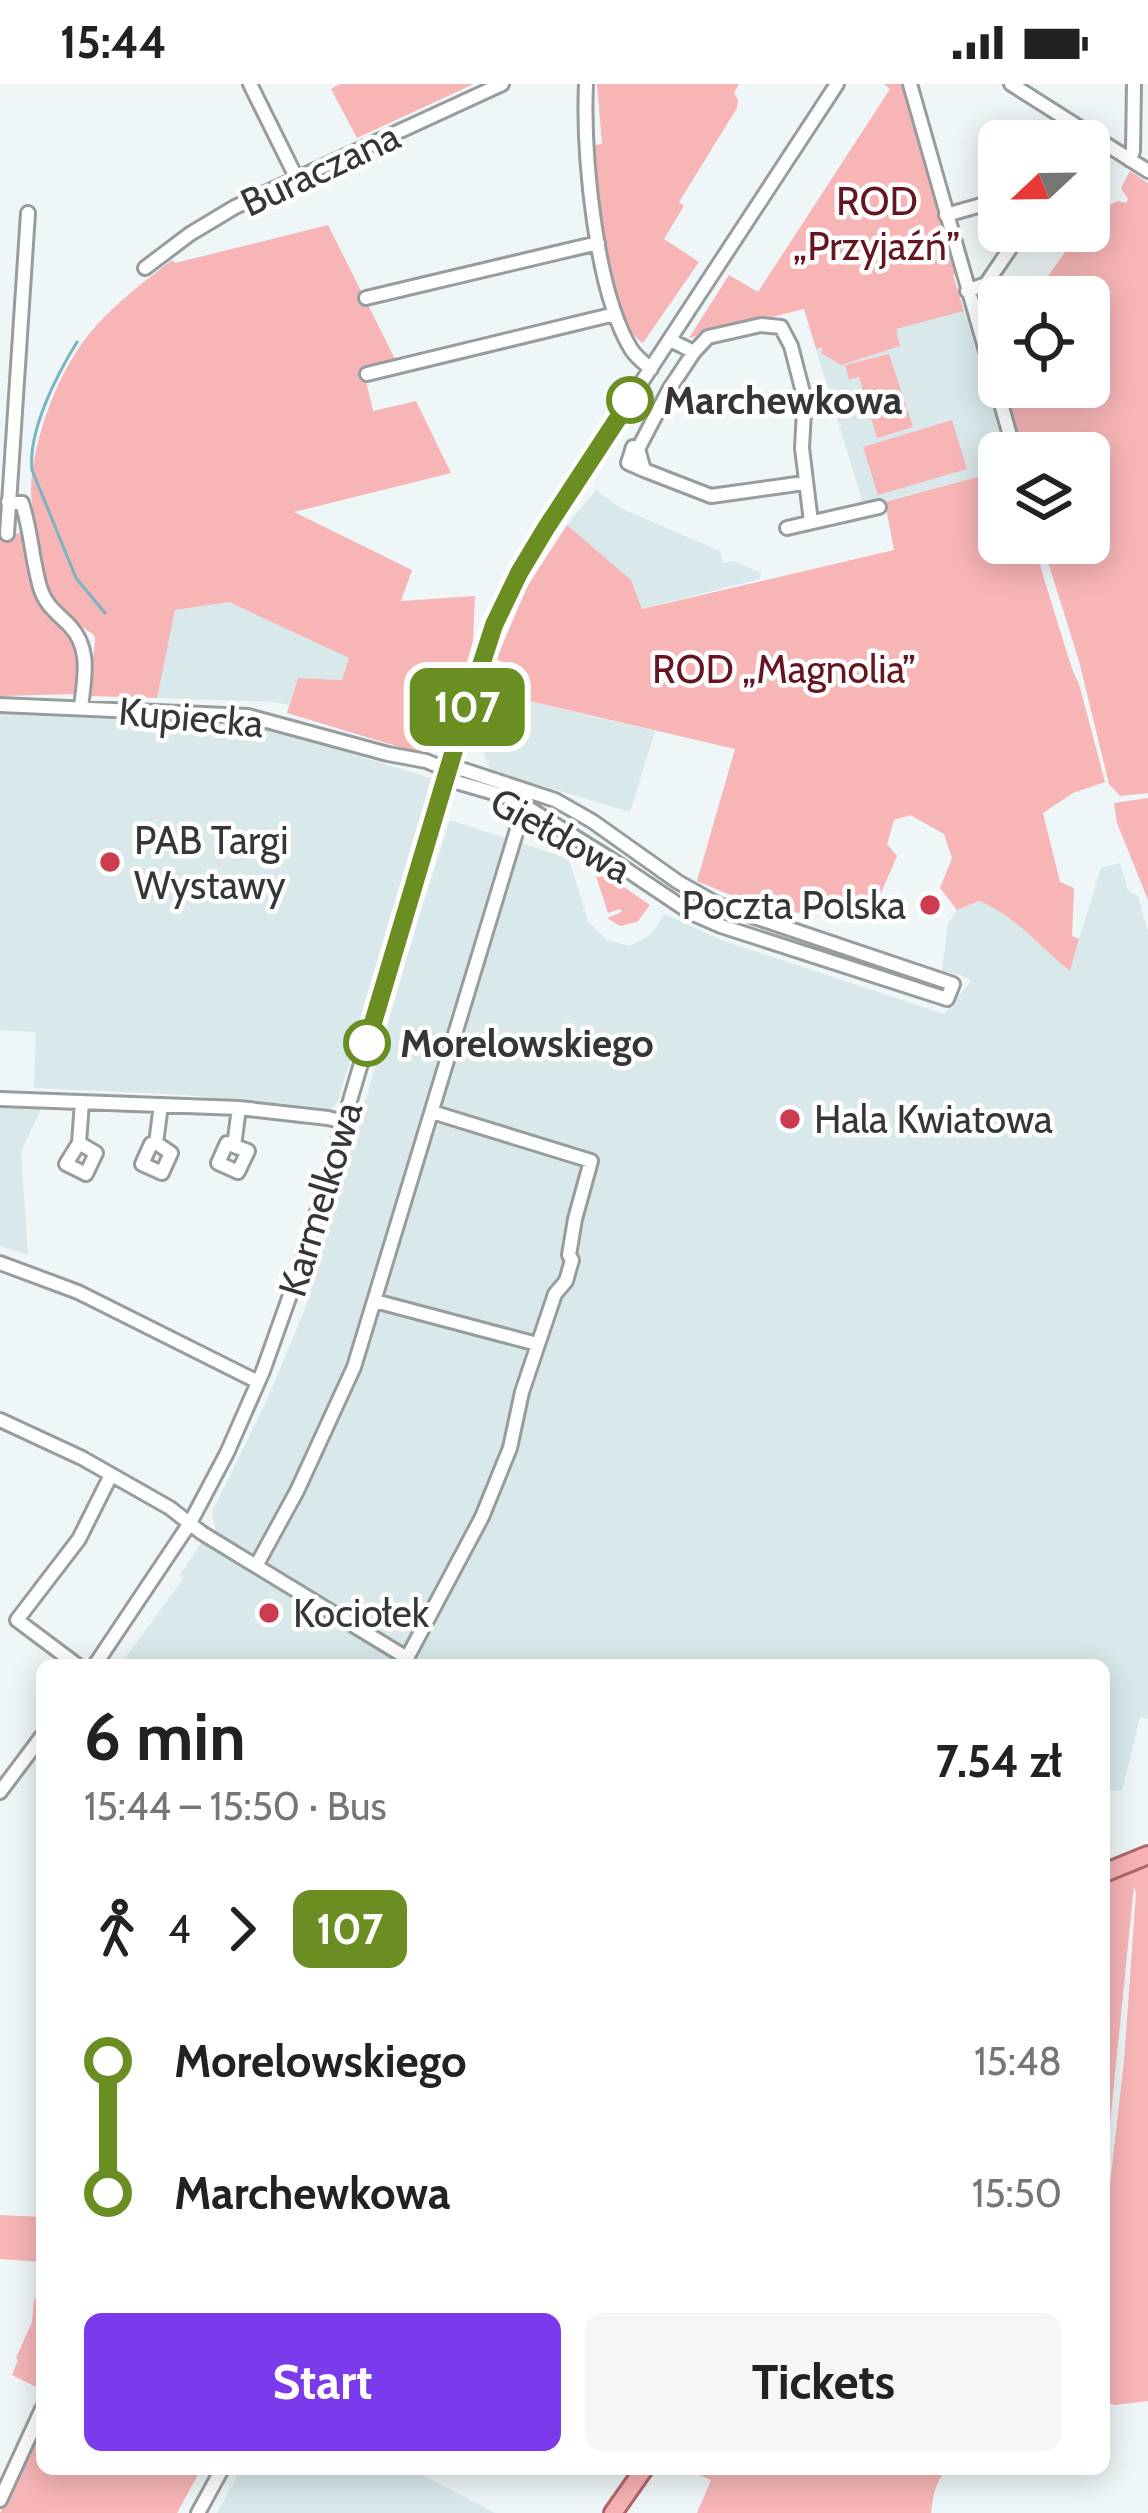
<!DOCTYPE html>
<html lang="en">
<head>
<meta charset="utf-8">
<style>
  :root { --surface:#fff; --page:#f6f6f6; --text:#222; --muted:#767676; --accent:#7c3aed }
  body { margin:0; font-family:Cabin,sans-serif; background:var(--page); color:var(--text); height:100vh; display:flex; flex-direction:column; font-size:45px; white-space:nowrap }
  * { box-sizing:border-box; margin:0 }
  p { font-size:39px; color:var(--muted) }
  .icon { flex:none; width:66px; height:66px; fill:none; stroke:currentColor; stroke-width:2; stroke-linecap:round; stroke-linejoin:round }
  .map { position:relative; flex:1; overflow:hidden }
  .sheet { position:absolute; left:36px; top:1575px; width:1074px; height:816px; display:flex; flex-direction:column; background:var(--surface); border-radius:18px; box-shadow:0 6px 30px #0003 }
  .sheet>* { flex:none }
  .badge { padding:0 24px; border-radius:18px; font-size:42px; line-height:78px }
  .needle { width:78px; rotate:248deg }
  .fabs { position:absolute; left:978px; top:36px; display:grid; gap:24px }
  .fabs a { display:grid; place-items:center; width:132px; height:132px; border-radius:18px; background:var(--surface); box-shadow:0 6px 30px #0003; font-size:60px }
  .map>.badge { position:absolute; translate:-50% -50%; box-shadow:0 0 0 6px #fff }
  .legs { display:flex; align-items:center; gap:18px; height:132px; padding:0 48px; font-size:39px }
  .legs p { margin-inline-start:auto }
  .headline { display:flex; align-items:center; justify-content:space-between; height:204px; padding:0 48px }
  h1 { font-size:66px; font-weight:800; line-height:90px }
  .cta { display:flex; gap:24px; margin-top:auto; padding:24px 48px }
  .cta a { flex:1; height:138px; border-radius:18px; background:var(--accent); color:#fff; font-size:48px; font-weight:800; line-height:138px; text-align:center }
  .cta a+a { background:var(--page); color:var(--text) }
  ul { padding:0 48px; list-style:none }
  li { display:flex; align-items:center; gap:42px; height:132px; font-size:45px }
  li i { display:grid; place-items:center; width:18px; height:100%; margin:0 15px; background:currentColor }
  li i::after { content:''; width:30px; height:30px; margin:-15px; border:9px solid; border-radius:50%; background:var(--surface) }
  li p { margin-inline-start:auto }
  li:first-child i { background:linear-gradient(#0000 50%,currentColor 0) }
  li:last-child i { background:linear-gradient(currentColor 50%,#0000 0) }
  .status { display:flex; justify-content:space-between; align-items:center; height:84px; padding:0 60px; background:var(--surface); direction:ltr }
  .status svg { height:33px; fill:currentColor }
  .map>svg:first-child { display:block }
  .built { fill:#d9e9eb }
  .green { fill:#f7b5b6 }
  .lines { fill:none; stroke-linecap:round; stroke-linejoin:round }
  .stream { stroke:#7ab4c0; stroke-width:3 }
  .minor-casing { stroke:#979d9e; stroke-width:18 }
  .major-casing { stroke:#b06569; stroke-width:22 }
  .minor { stroke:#fff; stroke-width:12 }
  .major { stroke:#f7b2b5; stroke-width:16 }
  .line-1-casing { stroke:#fff; stroke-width:27 }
  .line-1 { stroke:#6b8e23; stroke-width:18 }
  .stop-1-dot { fill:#fff; stroke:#6b8e23; stroke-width:6 }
  .poi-dot { fill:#cc3c4e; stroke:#fff; stroke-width:4.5 }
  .labels { text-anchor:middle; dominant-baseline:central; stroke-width:9; stroke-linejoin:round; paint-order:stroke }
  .street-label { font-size:39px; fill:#343637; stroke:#fff }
  .park-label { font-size:39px; fill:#651420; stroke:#fff }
  .stop-label { font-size:39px; font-weight:bold; fill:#343637; stroke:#fff; text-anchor:start }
  .poi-label { font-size:39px; fill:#343637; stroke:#fff; text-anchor:start }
</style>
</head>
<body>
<div class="status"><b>15:44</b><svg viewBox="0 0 49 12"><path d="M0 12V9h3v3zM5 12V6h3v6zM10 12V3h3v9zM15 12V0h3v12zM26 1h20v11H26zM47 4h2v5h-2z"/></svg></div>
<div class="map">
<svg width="1148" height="2429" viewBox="0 0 1148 2429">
  <rect width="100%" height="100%" fill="#eff6f7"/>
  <path class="built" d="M964 227 1006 369H999V387L864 423 816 265Z
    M596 406 620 424 720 467 723 479 734 477 761 489 760 495 641 525 630 496 567 441Z
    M229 518 349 574 342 596 298 594 289 621 274 618 157 614 175 526Z
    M486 607 655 647 630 728 490 686 482 663 472 660Z
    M0 630 263 643 434 695 337 1020 329 1027 188 1011 34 1004 36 948 0 946Z
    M450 736 569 775 588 837 607 856 630 862 650 851 665 830 724 857 944 930 971 897 961 891 942 887 948 839 957 826 980 817 997 824 1040 858 1069 887 1101 784 1120 779 1128 807 1138 812 1148 847V1635L1140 1633 1122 1707 1104 1706V1581H120L183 1495 180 1491 203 1456 217 1453 212 1428 266 1318 305 1225 420 829Z
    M0 1024 41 1025 21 1068 28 1171 0 1162Z
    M241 2385H411L495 2429H217Z"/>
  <path class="green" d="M340 0H474L357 54 331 5Z
    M597 0H739L734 9 738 16 737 24 679 118 684 122 664 155 699 178 643 259C608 238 596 104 591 62L602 60Z
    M884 0H903L956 189 953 191 964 227 896 245 900 262 841 281 821 269 823 263 816 265 804 225 689 254 729 191 758 208 890 5Z
    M1130 87 1148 99V709L1120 712 1109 700 1079 577 1042 459H1089V369H1021L1005 315 1045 314 1060 306 1057 303H1089V213H1033L1080 147H1089V135L1102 118 1108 122 1117 117 1126 119 1128 115 1121 104Z
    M328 141 397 279 364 288 373 327 416 317 451 389 294 428 412 486 401 517 475 512 473 557 442 664 416 668 287 629 298 594 342 596 349 574 229 518 175 526 157 614 90 612 95 554 93 550C42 516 45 510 37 451 35 436 31 420 31 405 33 352 60 282 95 243 118 217 145 197 172 176L175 179Z
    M889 270 913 343 877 354 859 293 849 295 845 281Z
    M952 336 967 385 878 411 863 363Z
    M999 387V459H1033L1072 585 1079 600 1105 698 1073 709 1043 729 1060 798 1074 804 1072 852 1079 855 1070 887C1040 863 1016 832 979 817L957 826 940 804 952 774 944 750 910 731 894 736 887 760 897 772 878 816 829 814 823 818V827C782 836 734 812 697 797L735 665 486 607 494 582H499L501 577 496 576 527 503 567 441 631 496 642 525 894 466 885 418Z
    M23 449 35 512 59 541 78 569 80 578 75 610 0 612V451Z
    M1148 714V816L1117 739 1114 719Z
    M596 784 650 821 637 838 620 842 607 834 622 828 620 825 608 829 594 786Z
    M1148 1779V2317L1115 2321 1104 2319V2153L1124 1977 1136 1809 1134 1802 1104 2098V1798L1134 1783Z
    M0 2131 42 2133V2178L0 2175Z
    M34 2215 42 2216 40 2305 12 2291 18 2276 16 2274 32 2238Z
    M42 2341V2385H201L177 2429H0Z
    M685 2385H948C935 2396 933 2413 931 2429H697L711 2396Z"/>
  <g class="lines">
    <path class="stream" d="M233 131 251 122
      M163 178 199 152
      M77 258C56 292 28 347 32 386L76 494 105 529"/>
    <defs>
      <path id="minor" d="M250 0 297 95
        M586 0C583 69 595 206 631 265 636 273 644 279 651 285
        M910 0 1015 369
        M1011 0 1148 87
        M1130 76 1133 67 1134 0
        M946 131 999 116
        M145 184 190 150 235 123 502 0
        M967 207 986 200 1022 147
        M366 214 598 159
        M670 256 694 268 708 253 761 241 781 243 791 262 806 320
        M367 290 615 230
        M804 327 802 364 811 438
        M638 365 644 386 711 412 804 399
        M644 386 628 379 633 363 638 365 670 304 694 268
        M8 418 22 419C31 446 32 476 40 503 45 521 57 529 69 541 92 565 84 594 81 624
        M787 444 879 423
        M7 450 28 129
        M0 621 248 632 388 670 426 677 448 686
        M446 695 508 713 525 722 612 776 691 829 721 842 947 915 953 900 719 821 678 798 592 737 555 716 449 681
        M0 1015 239 1024 328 1034 344 1038
        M79 1059 96 1069 86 1090 66 1080 79 1059 82 1018
        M156 1059 171 1069 162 1089 142 1080 151 1060 156 1059 161 1021
        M234 1062 248 1067 238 1088 218 1079 227 1059 234 1062 239 1024
        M0 1179 78 1208 258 1298
        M375 1217 537 1260
        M0 1336 82 1374 170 1424 202 1449 407 1574 482 1433 510 1364 522 1308 555 1210 566 1197 572 1176 569 1171 575 1135 591 1077 432 1028
        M256 1482 297 1407 354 1283 526 716
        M77 1581 17 1536 79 1455 111 1391
        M95 1581 190 1439 227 1369 263 1287 305 1169 461 641 494 541 519 489 546 444 837 0
        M0 1708 42 1652
        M0 2416 42 2325
        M198 2429 222 2385"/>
      <path id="major" d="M1104 1789 1148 1771
        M613 2429 644 2385"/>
    </defs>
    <use href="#minor" class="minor-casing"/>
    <use href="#major" class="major-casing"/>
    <use href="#minor" class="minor"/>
    <use href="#major" class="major"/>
  </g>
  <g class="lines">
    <defs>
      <path id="line-1" d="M367 959 457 656 494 541 519 489 546 444 630 316"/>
    </defs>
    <use href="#line-1" class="line-1-casing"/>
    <use href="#line-1" class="line-1"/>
  </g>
  <g class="stop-1-dot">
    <circle cx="630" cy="316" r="21"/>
    <circle cx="367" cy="959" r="21"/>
  </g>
  <g class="poi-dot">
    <circle cx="110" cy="778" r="12"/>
    <circle cx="930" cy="821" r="12"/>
    <circle cx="790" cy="1035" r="12"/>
    <circle cx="269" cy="1529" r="12"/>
  </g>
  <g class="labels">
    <g class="street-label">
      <text transform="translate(320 85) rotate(-25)">Buraczana</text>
      <text transform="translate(191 633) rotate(5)">Kupiecka</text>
      <text transform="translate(561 751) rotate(29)">Giełdowa</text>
      <text transform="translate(320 1115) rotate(-73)">Karmelkowa</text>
    </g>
    <g class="park-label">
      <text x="877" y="117">ROD<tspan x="877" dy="45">„Przyjaźń”</tspan></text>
      <text x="784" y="585">ROD „Magnolia”</text>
    </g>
    <g class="stop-label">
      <text x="663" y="316">Marchewkowa</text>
      <text x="400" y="959">Morelowskiego</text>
    </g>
    <g class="poi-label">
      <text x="134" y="756">PAB Targi<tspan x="134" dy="45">Wystawy</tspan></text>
      <text x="906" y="821" text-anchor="end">Poczta Polska</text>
      <text x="814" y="1035">Hala Kwiatowa</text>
      <text x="293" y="1529">Kociołek</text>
    </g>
  </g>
</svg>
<div class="fabs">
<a><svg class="needle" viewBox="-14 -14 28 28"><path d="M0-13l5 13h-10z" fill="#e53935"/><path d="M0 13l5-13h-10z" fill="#767676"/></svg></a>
<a><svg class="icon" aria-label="locate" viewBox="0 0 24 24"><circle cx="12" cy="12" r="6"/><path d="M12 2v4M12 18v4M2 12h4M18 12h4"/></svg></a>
<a><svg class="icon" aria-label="layers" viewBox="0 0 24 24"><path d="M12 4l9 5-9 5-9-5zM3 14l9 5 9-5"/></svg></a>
</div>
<b class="badge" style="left:467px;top:623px;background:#6b8e23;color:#fff">107</b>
<section class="sheet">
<div class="headline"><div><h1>6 min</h1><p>15:44 – 15:50 · Bus</p></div><b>7.54 zł</b></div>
<div class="legs"><svg class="icon" aria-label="walk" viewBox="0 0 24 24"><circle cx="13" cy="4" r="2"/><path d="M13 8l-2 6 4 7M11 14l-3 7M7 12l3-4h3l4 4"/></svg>4<svg class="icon" aria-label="forward" viewBox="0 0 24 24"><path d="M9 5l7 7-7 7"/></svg><b class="badge" style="background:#6b8e23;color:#fff">107</b></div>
<ul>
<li><i style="color:#6b8e23"></i><b>Morelowskiego</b><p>15:48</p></li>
<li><i style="color:#6b8e23"></i><b>Marchewkowa</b><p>15:50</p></li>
</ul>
<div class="cta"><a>Start</a><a>Tickets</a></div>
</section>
</div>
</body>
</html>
